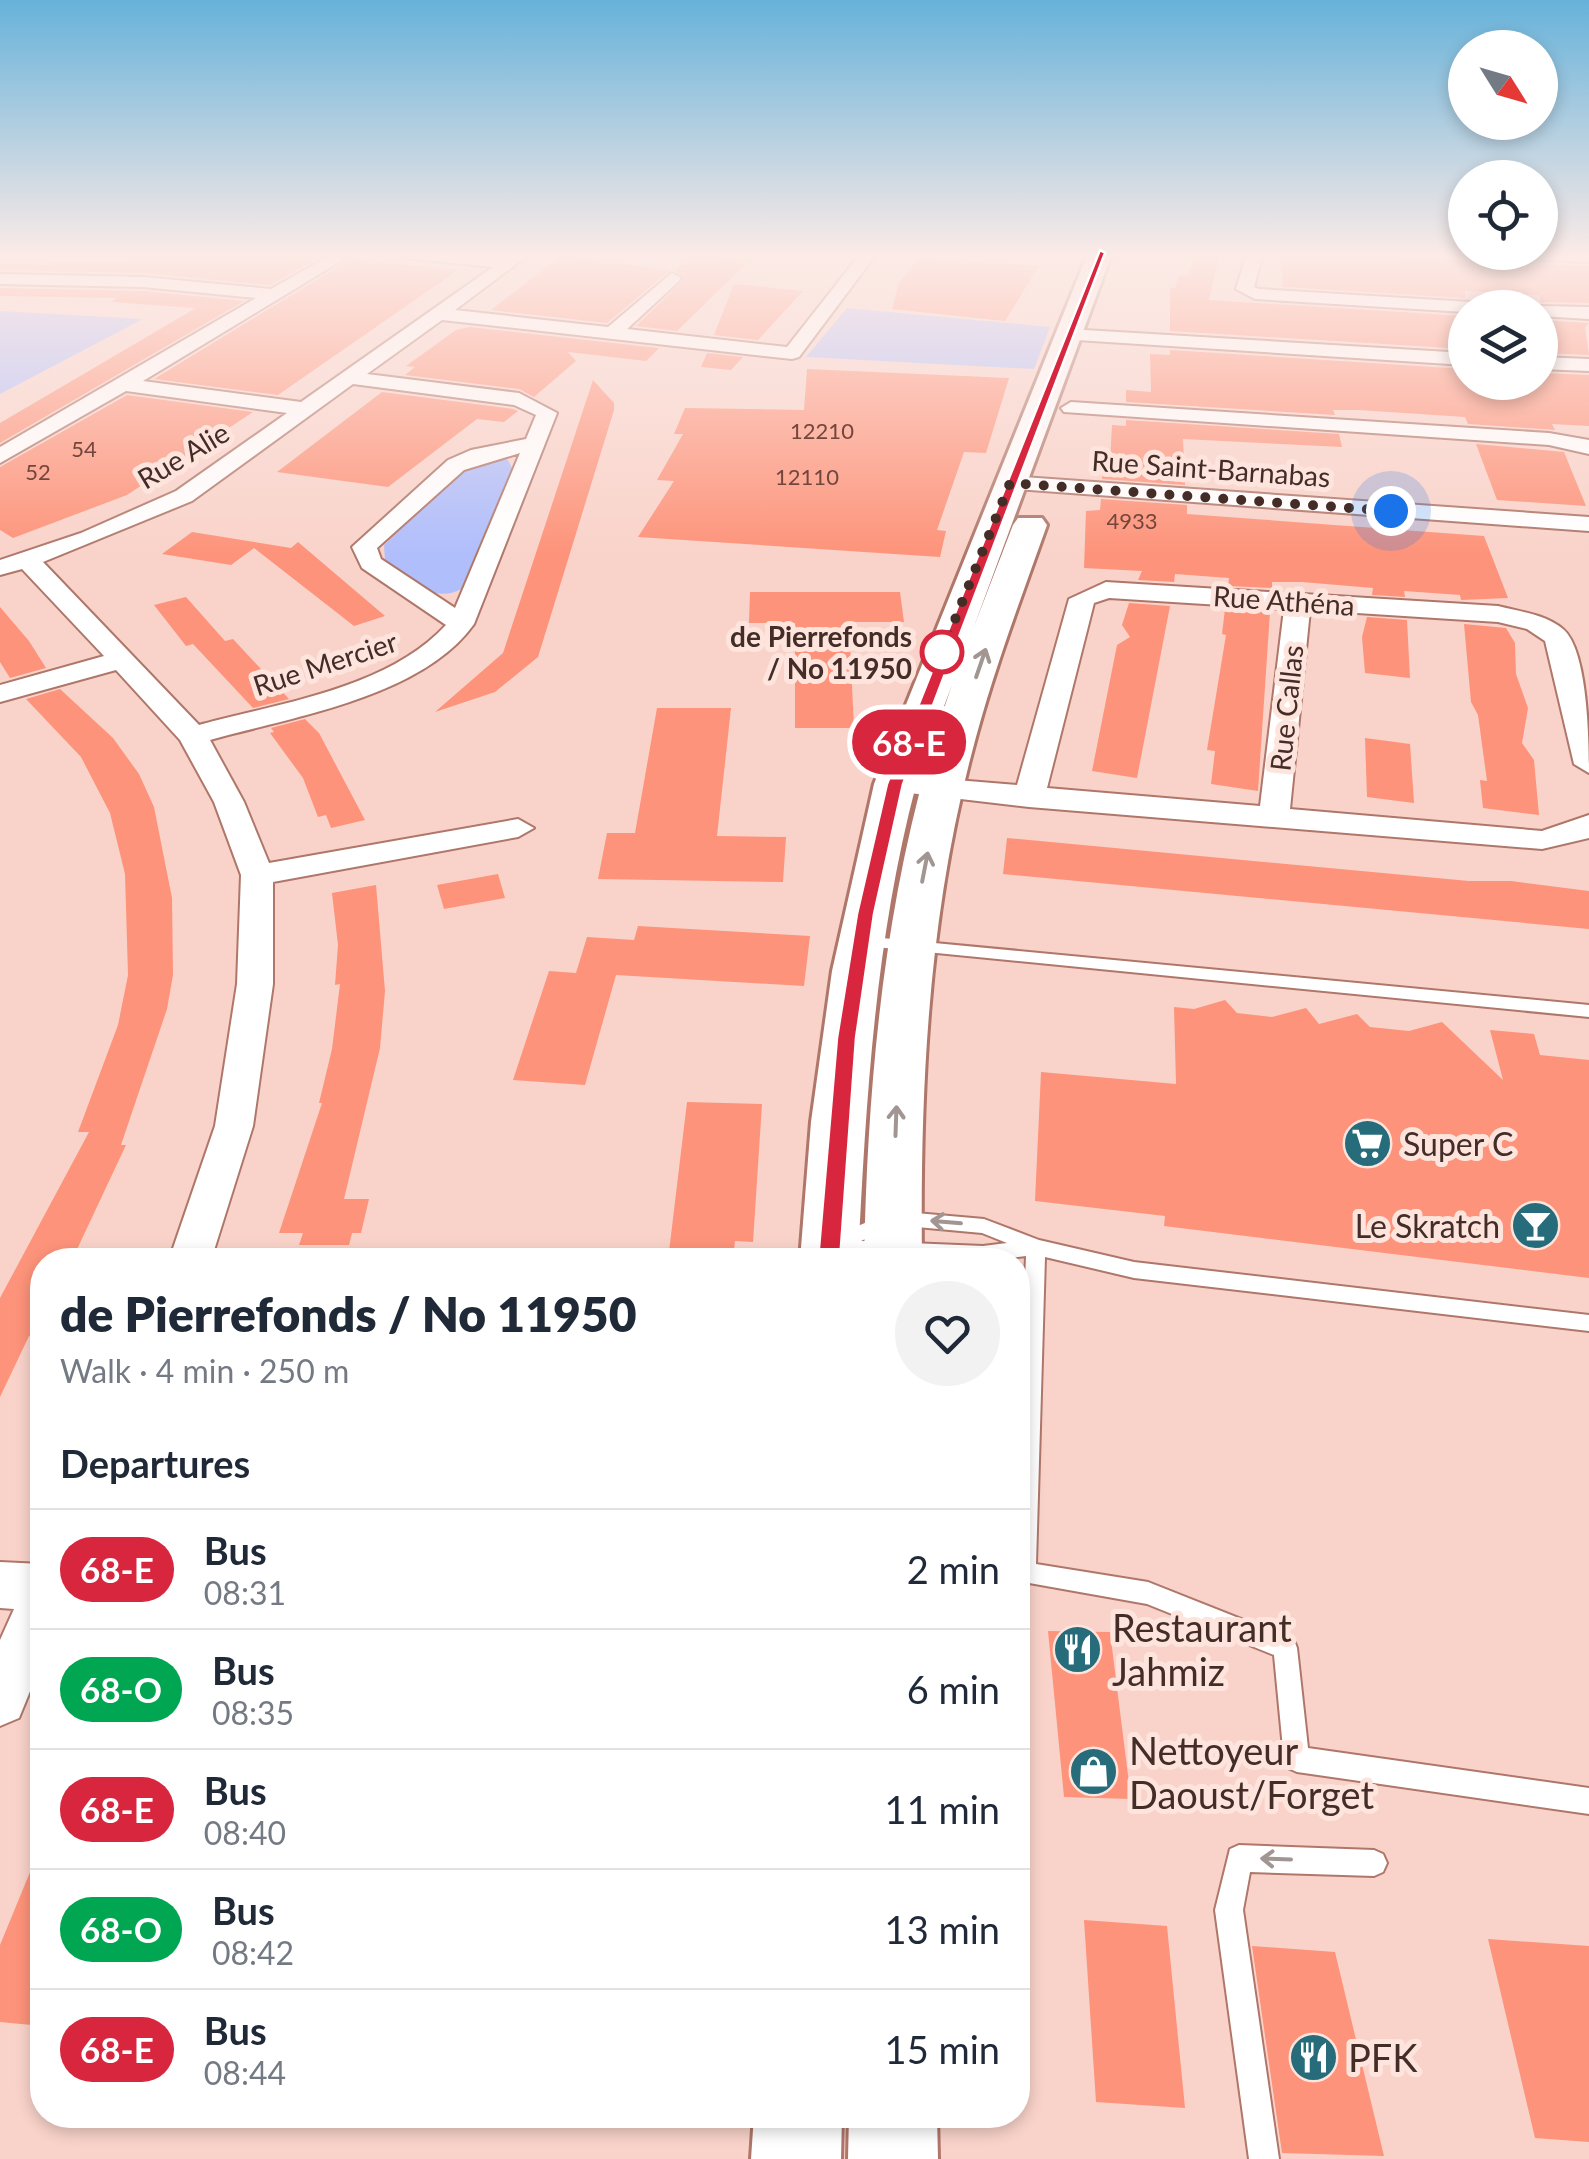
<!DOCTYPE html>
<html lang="en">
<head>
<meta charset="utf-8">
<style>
  :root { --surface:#fff; --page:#f2f2f3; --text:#1f2937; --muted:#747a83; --line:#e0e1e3 }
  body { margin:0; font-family:Lato,sans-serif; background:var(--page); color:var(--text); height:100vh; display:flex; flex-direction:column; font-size:38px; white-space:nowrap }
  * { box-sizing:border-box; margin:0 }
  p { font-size:32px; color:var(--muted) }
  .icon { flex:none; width:55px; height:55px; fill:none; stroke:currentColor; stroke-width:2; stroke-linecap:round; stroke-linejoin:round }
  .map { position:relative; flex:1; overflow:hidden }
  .drawer { position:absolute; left:30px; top:1248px; width:1000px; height:880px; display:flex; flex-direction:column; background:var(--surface); border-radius:40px; box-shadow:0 5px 15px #0003 }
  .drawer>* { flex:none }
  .badge { padding:0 20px; border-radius:32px; font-size:35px; line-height:65px }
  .needle { width:65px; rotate:127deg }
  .buttons { position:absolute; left:1448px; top:30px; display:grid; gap:20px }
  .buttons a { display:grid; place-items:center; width:110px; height:110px; border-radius:50%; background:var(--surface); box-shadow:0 5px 15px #0003; font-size:50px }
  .you { position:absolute; width:50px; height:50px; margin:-25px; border:8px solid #fff; border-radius:50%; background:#1a73e8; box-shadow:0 0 0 15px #1a73e833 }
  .map>.badge { position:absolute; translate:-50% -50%; box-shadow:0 0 0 5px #fff }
  h2 { padding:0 30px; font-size:38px; line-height:90px }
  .round { display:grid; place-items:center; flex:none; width:105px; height:105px; border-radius:52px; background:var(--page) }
  .overview { display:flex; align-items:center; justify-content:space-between; height:170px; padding:0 30px }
  h1 { font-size:48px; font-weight:800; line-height:75px }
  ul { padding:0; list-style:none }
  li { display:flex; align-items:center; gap:30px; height:120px; padding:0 30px; border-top:2px solid var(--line) }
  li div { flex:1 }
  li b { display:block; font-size:38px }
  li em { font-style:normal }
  li .badge { min-width:110px; font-weight:700; text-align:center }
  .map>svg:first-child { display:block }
  .green { fill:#b0befc }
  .building { fill:#fd937a }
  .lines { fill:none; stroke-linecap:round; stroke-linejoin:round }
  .lane-casing { stroke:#af776a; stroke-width:4 }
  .street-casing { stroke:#af776a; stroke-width:4 }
  .secondary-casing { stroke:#af776a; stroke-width:6 }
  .lane { fill:#fff; fill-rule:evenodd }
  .street { fill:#fff; fill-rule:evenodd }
  .secondary { fill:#fff; fill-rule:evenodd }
  .oneway { stroke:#a29693 }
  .line { fill:#d7263d; stroke:#fff; stroke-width:2.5 }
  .walk { stroke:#442d27; stroke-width:10; stroke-dasharray:0 18 }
  .stop-dot { fill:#fff; stroke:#d7263d; stroke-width:5 }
  .labels { text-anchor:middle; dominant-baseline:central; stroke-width:10; stroke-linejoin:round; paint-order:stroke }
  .far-number-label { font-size:22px; fill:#72463c }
  .far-street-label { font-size:28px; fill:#442d27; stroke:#fde4dd }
  .far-stop-label { font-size:28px; font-weight:bold; fill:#442d27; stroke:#fde4dd; text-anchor:end }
  .poi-label { font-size:32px; fill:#442d27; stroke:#fde4dd; text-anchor:start }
  .near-poi-label { font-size:38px; fill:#442d27; stroke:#fde4dd; text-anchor:start }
</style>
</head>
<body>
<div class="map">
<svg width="1589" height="2159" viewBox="0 0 1589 2159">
  <rect width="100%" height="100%" fill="#f9d3ca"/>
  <path class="green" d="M847 308 1050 327 1034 369 806 357Z
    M0 311 143 319 0 394Z
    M500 458 508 460 512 468 461 589C432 605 408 577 385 561L384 545 465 467Z"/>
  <path class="building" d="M128 253H288L322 256 270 285 143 273 0 270V263L127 262Z
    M1195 253H1220L1209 300 1465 316V349L1170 331V288H1175L1179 275 1188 276Z
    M1280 253 1589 266V303L1540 302V295L1465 291V298L1283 287Z
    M697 255 748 262 677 331 636 326 684 280 675 270Z
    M561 256 670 270 607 323 491 310Z
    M351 259 458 270 278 395 154 379Z
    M918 259 1012 264 1039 266 1005 321 892 309 899 283Z
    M734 284 803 291 758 340 714 335Z
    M0 288 143 291 244 301 0 443V423L196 308 111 302 117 298 0 296Z
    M1540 320 1589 323 1585 327 1589 355 1540 353Z
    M470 327 659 348 646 361 568 352 576 361 534 397 519 389 405 375 415 367 406 366 456 330Z
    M1170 350 1465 369V382H1540V373L1589 375V426L1552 424 1555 430 1468 424 1465 417 1359 410H1333L1335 415 1126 402V390L1151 392 1150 354 1170 355Z
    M707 353 743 357 731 370 701 367Z
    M807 369 1009 378 986 453 964 452 937 530 946 531 940 557 638 537 674 481 657 480 683 434H674L685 408 804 410Z
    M593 380 614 403V410L538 657 495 692 435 712 503 653Z
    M382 392 513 409 518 411 504 422 477 419 388 487 277 472Z
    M127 395 253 412 127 495 13 538 0 530V467Z
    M1126 420 1339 434 1342 447 1183 439 1185 485 1102 479V467L1110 462 1112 425 1126 426Z
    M1476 444 1564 452 1586 506 1497 500Z
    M1101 499 1187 505V514L1484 536 1508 598 1461 600 1460 595 1404 591 1405 597 1372 595 1373 588 1302 582H1272V588L1228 586 1229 578 1175 574 1174 582 1138 580 1142 571 1084 568 1086 511 1100 510Z
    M192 532 291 548 298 542 385 616 354 626 254 548 231 565 162 554Z
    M750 592H900L904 622H849L854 728H795V623H749Z
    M186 597 225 641 233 639 289 699 253 708 193 644 186 646 154 605Z
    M1129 603 1170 606 1137 778 1092 771 1117 645 1130 637 1122 625Z
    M0 607 29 641 46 668 10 678 0 662Z
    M1225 609 1270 612 1258 791 1211 784 1215 751 1207 750 1226 635 1222 634Z
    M1367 617 1407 620 1410 678 1365 673 1362 637Z
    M1464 624 1506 628 1515 643 1516 674 1528 708 1522 743 1534 760 1539 815 1483 808 1480 780 1487 781 1478 715 1471 702Z
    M60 689 113 738 139 774 154 807 172 898 173 975 167 1009 121 1145H126L72 1260H42V1337L29 1336 0 1397V1298L89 1132H78L118 1025 128 975 125 874 110 813 81 757 26 699Z
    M657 708H731L717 836 786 837 783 882 598 879 607 833H635Z
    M305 719 319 733 365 820 331 828 326 815 318 817 303 778 270 733 274 732 271 728Z
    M1365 738 1410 744 1414 803 1367 797Z
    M1007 838 1469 881H1511L1589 891V929L1003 874Z
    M498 874 505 898 444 909 437 885Z
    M376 885 385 991 380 1048 344 1199H369L361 1233H352L349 1245H299L303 1233H279L322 1103H319L332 1049 340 984 335 985 338 945 332 893Z
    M638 926 810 936 804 986 616 975 585 1085 513 1080 549 971 576 973 587 937 634 940Z
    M1225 1000 1237 1013 1272 1017 1306 1008 1319 1024 1357 1014 1370 1027 1409 1031 1442 1022 1503 1080 1490 1030 1534 1034 1540 1055 1589 1060V1278L1164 1226 1165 1216 1035 1201 1041 1072 1176 1084 1174 1007 1194 1009Z
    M687 1102 762 1104 753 1242 735 1241 733 1260H668Z
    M1048 1631 1110 1632 1131 1799 1064 1797Z
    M42 1843V2026L0 2022V1945Z
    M1084 1920 1167 1926 1185 2108 1096 2102Z
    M1488 1939 1589 1946V2142L1535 2138Z
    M1252 1946 1335 1952 1384 2156 1282 2153Z"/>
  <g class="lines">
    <defs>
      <path id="lane" d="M861 936 1589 1005V1017L855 945 853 941Z
        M893 1211 984 1219 1039 1240 1134 1262 1589 1315V1331L1134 1278 1045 1257 1036 1564 1148 1582 1294 1640 1297 1648 1308 1748 1589 1788V1814L1297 1772 1288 1768 1284 1759 1274 1655 1147 1604 1018 1581V1453L1026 1256 994 1260H950L828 1252 825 1247 832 1237ZM895 1225 982 1233 1007 1243 983 1246 861 1241Z
        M1239 1845 1374 1850 1383 1854 1387 1863 1383 1872 1374 1876 1250 1872 1243 1910 1279 2159H1249L1215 1910 1230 1849Z"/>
      <path id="street" d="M335 253H354L143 381 301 402 493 267 405 258 397 253 506 258 513 253H531L455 310 608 327 672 273 681 278 678 282 627 329 787 347 861 253H877L799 357 792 359 442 320 367 374 519 393 557 413 474 624C422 697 292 717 210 740L244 802 269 863 518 819 534 828 518 837 273 882V984L253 1126 211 1260H169L215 1126 237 984 241 875 214 802 180 740 116 670 0 702V685L104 656 22 569 0 575V560L81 533 176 491 287 413 126 391 0 463V447L256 298 143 287 0 284V274L143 277 271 289ZM353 384 514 405 536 415 526 439 471 450 448 460 352 547 362 568 446 625C387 689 279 703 199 725L43 562 192 501ZM520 453 455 608 381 559 377 548 464 470Z
        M1247 253H1263L1254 287 1259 289 1487 303 1496 308H1465V312L1255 299 1236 289Z
        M1494 253H1589V262L1502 258Z
        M1540 306 1589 307V319L1540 316V308H1533Z
        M1068 329 1465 353V365L1061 339 1059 335Z
        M1540 357 1589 359V371L1540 369Z
        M1071 402 1549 433 1589 440V454L1549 445 1064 412 1061 408Z
        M1010 476 1589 517V531L1002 488V478Z
        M1106 582 1498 606C1521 612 1545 614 1563 629 1588 650 1589 742 1589 773L1574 764 1545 641 1527 629 1498 622 1310 610 1290 809 1542 831 1589 815V838L1542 849 1029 807 884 790 880 784 895 775 1017 785 1069 599ZM1109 598 1284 609 1260 806 1047 788 1094 603Z
        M0 1562 42 1564V1662L19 1718 0 1726V1640L14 1609 0 1608Z"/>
      <path id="secondary" d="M1088 253H1112L973 629 1013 525 1018 518H1042L1047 525C1020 601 991 677 971 756 928 920 920 1091 922 1260H864C868 1065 887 870 952 685 940 718 925 751 916 785 875 940 866 1101 858 1260H800L811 1122 832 971 874 784Z
        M754 2115H842L841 2159H751Z
        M849 2115H937L938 2159H848Z"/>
    </defs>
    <use href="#lane" class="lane-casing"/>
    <use href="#street" class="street-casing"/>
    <use href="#secondary" class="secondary-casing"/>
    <use href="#lane" class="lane"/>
    <use href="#street" class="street"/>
    <use href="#secondary" class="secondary"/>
  </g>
  <defs><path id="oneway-shaft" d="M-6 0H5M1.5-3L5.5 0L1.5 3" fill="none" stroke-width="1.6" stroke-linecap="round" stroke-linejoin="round" transform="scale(2.5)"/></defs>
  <g class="oneway">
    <use href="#oneway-shaft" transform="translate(981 663) rotate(-71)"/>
    <use href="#oneway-shaft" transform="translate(925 867) rotate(-79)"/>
    <use href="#oneway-shaft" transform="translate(896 1121) rotate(-88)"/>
    <use href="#oneway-shaft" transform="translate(946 1222) rotate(-175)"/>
    <use href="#oneway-shaft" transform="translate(1276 1859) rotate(-178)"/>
  </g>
  <linearGradient id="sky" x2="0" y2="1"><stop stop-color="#67b2da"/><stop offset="0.46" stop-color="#fcebe7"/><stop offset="1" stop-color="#fcebe7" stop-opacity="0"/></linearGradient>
  <rect width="1589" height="555" fill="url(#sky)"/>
  <path class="line" d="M1100 250 1105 253 903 784 874 914 856 1038 840 1260 829 1269 818 1260 837 1038 857 914 887 784Z"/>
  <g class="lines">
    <path class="walk" d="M942 652 1010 483 1391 511"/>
  </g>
  <defs>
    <symbol id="supermarket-disc" viewBox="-11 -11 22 22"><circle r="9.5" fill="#266c7b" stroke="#fde4dd"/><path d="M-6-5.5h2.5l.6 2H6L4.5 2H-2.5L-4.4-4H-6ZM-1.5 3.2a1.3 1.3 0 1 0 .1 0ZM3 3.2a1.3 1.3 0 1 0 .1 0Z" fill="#fff"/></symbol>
    <symbol id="bar-disc" viewBox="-11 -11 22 22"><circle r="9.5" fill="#266c7b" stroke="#fde4dd"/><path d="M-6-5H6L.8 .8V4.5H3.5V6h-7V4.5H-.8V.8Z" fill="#fff"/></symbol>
    <symbol id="restaurant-disc" viewBox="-11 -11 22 22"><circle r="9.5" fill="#266c7b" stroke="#fde4dd"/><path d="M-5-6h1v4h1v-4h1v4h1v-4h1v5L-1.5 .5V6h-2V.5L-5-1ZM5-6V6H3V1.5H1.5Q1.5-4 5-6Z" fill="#fff"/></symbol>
    <symbol id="shop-disc" viewBox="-11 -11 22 22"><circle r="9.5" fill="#266c7b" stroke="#fde4dd"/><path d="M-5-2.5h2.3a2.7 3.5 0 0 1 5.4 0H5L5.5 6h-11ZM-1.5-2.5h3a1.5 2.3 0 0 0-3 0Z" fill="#fff"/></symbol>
  </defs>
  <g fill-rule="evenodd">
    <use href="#supermarket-disc" x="1340" y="1116" width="55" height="55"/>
    <use href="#bar-disc" x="1508" y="1198" width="55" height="55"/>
    <use href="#restaurant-disc" x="1050" y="1622" width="55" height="55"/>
    <use href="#shop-disc" x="1066" y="1744" width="55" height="55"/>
    <use href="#restaurant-disc" x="1286" y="2030" width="55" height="55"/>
  </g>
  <circle class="stop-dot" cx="942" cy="652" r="20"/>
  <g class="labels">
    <g class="far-number-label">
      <text x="822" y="430">12210</text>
      <text x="84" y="448">54</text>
      <text x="38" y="471">52</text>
      <text x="807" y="476">12110</text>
      <text x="1132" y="520">4933</text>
    </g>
    <g class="far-street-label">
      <text transform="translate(183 455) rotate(-31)">Rue Alie</text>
      <text transform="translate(1211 468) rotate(4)">Rue Saint-Barnabas</text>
      <text transform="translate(1284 600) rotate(4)">Rue Athéna</text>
      <text transform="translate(325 663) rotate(-18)">Rue Mercier</text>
      <text transform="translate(1286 708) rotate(-84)">Rue Callas</text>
    </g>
    <g class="far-stop-label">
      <text x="912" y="636">de Pierrefonds<tspan x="912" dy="32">/ No 11950</tspan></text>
    </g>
    <g class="poi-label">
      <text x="1403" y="1143">Super C</text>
      <text x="1500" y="1225" text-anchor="end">Le Skratch</text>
    </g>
    <g class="near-poi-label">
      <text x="1112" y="1627">Restaurant<tspan x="1112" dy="44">Jahmiz</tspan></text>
      <text x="1129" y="1750">Nettoyeur<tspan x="1129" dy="44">Daoust/Forget</tspan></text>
      <text x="1348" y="2057">PFK</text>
    </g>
  </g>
</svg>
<div class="buttons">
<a><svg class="needle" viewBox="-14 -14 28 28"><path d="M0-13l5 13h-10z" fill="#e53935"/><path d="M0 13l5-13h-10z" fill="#747a83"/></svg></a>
<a><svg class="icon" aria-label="locate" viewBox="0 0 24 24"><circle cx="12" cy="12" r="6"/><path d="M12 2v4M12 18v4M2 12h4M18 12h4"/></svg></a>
<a><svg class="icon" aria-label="layers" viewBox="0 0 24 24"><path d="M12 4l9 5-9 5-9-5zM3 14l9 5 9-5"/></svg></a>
</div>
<div class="you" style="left:1391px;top:511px"></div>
<b class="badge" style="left:909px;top:742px;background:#d7263d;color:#fff">68-E</b>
<section class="drawer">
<div class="overview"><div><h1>de Pierrefonds / No 11950</h1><p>Walk · 4 min · 250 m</p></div><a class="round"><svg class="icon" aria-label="heart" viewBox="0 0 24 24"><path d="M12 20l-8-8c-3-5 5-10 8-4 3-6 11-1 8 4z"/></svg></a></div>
<h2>Departures</h2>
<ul>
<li><span class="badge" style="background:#d7263d;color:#fff">68-E</span><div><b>Bus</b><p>08:31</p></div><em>2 min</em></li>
<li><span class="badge" style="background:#00a651;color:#fff">68-O</span><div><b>Bus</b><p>08:35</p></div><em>6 min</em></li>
<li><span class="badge" style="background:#d7263d;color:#fff">68-E</span><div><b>Bus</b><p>08:40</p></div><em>11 min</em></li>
<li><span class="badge" style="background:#00a651;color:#fff">68-O</span><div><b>Bus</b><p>08:42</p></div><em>13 min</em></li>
<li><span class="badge" style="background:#d7263d;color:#fff">68-E</span><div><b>Bus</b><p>08:44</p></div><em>15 min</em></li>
</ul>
</section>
</div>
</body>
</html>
